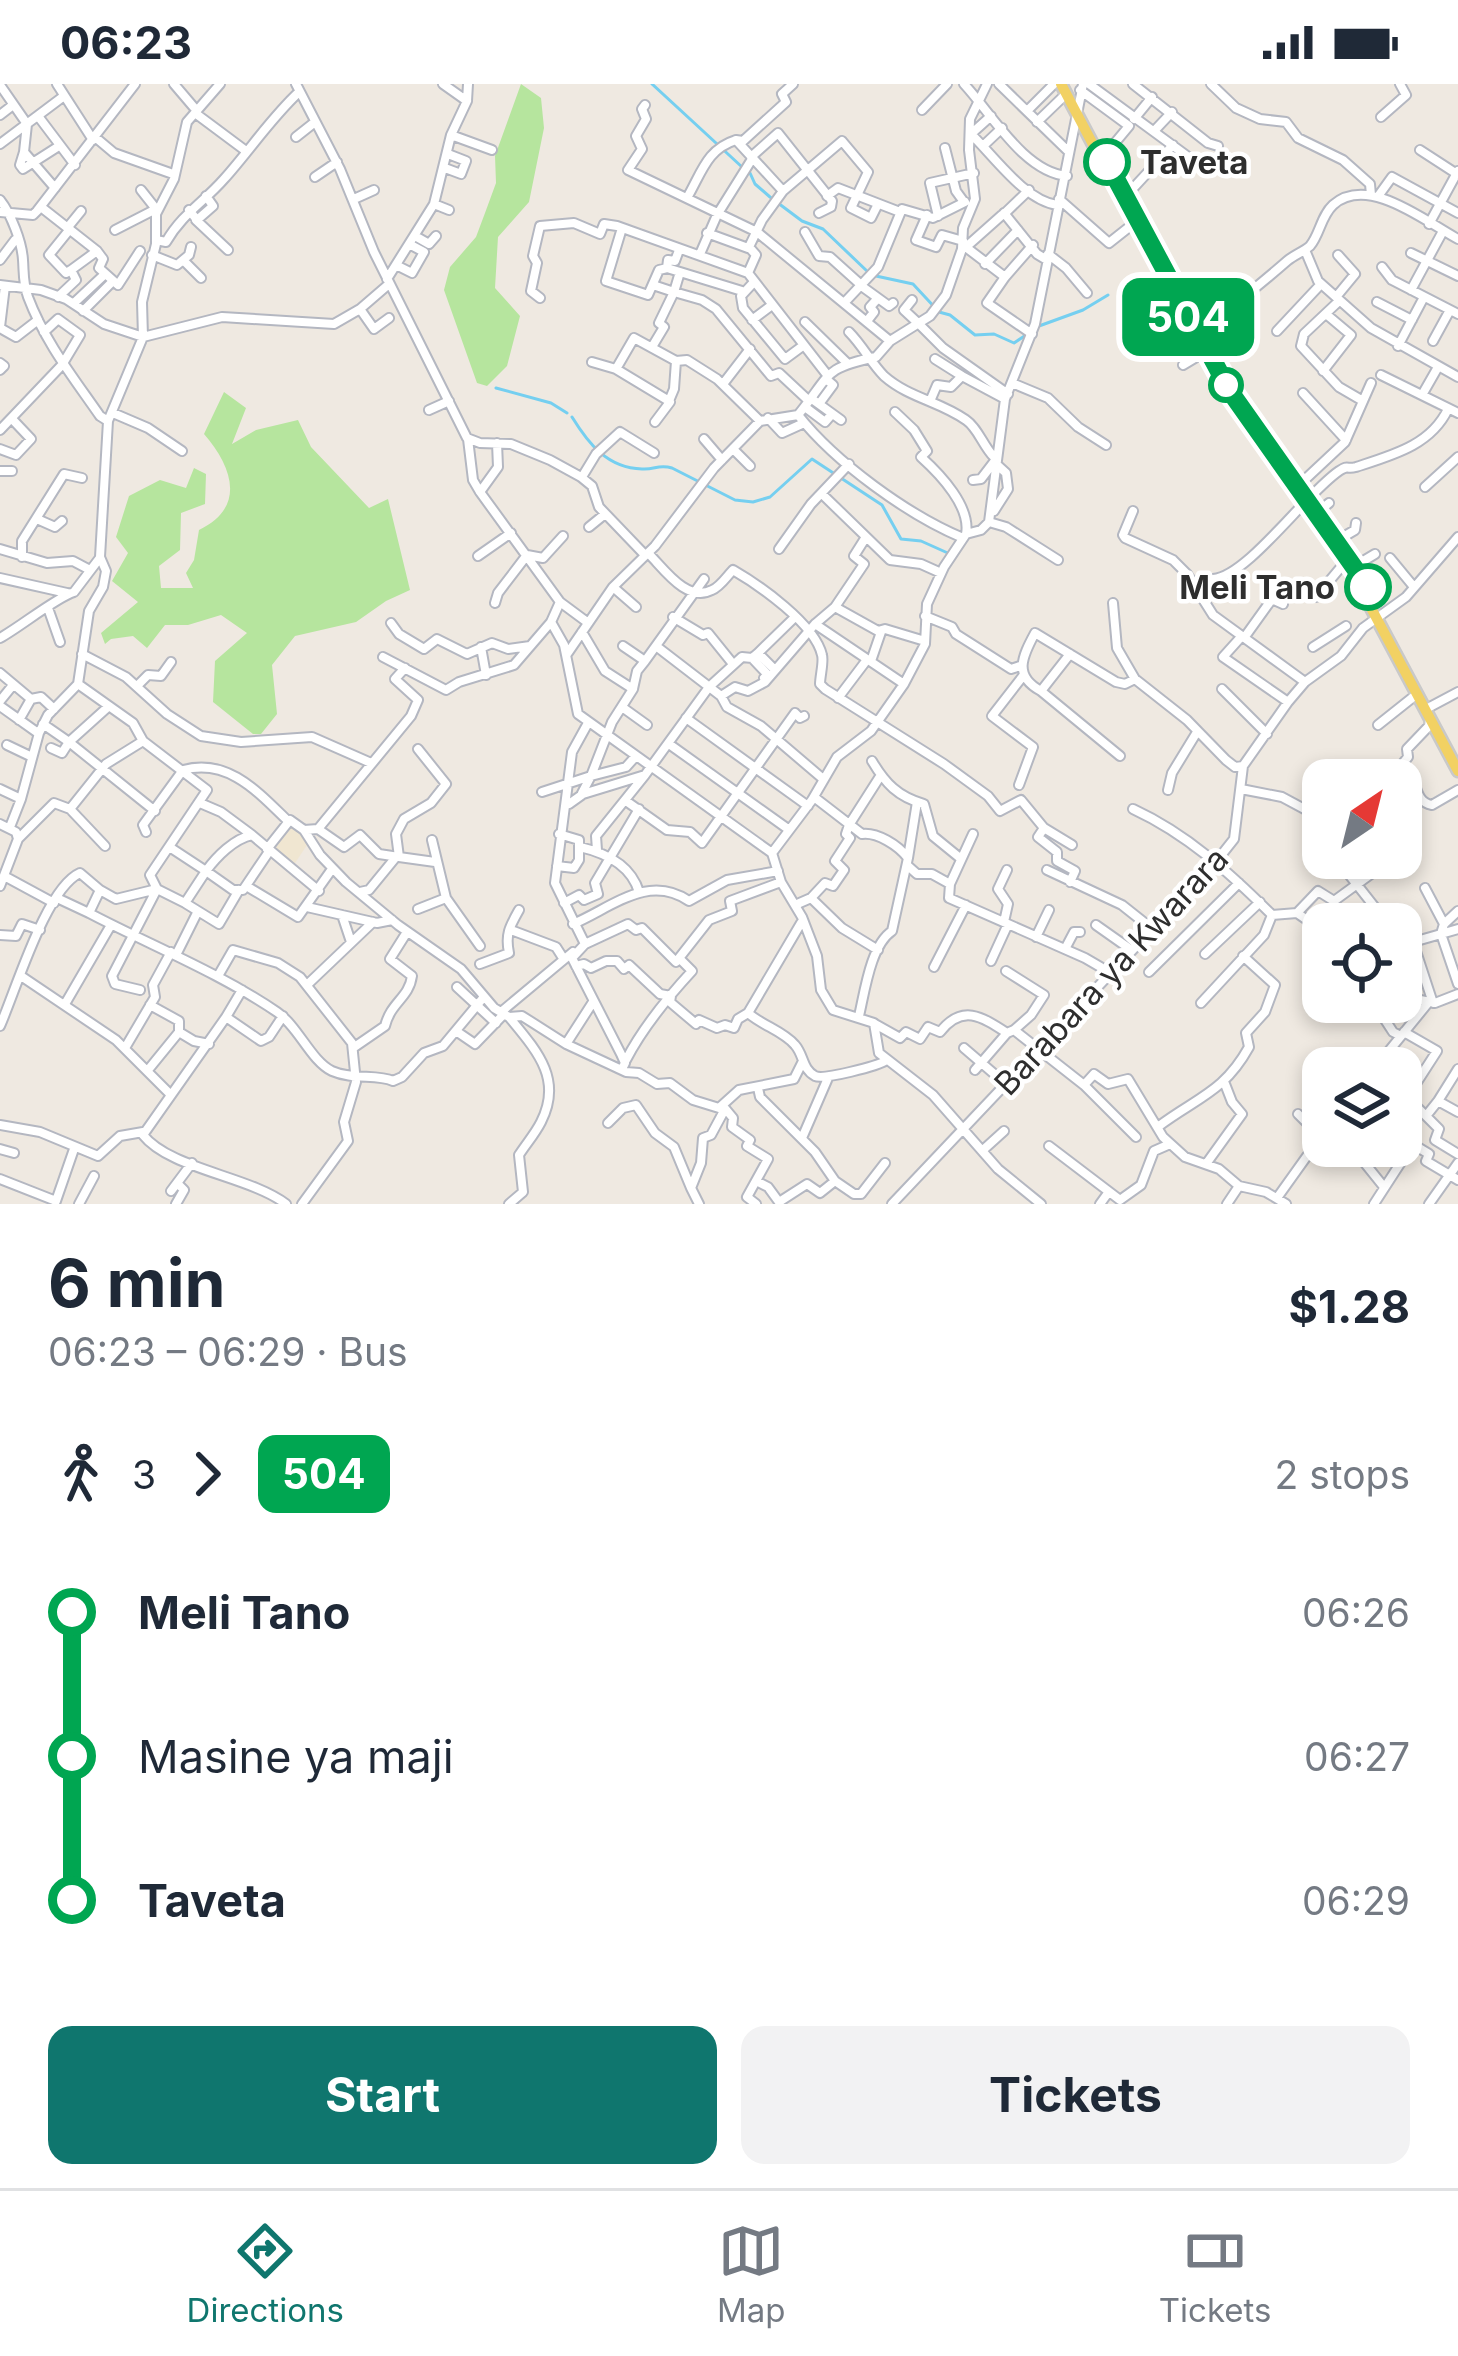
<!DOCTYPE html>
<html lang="en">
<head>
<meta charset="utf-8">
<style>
  :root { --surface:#fff; --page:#f2f2f3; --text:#1f2937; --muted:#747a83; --line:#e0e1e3; --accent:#0f766e }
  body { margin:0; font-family:Inter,sans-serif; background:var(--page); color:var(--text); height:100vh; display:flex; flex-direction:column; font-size:45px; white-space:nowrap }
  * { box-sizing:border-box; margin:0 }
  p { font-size:39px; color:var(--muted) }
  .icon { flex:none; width:66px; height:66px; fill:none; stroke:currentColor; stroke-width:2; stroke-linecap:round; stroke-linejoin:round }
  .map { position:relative; height:1120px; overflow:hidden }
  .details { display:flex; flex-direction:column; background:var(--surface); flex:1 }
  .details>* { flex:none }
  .badge { padding:0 24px; border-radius:18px; font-size:42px; line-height:78px }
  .needle { width:78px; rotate:35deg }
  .controls { position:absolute; left:1302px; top:675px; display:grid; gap:24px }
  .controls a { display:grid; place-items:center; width:120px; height:120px; border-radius:24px; background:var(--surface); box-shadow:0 6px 18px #0003; font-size:60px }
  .map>.badge { position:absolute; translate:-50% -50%; box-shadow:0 0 0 6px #fff }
  .legs { display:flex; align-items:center; gap:18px; height:132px; padding:0 48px; font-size:39px }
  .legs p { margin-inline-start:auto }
  .overview { display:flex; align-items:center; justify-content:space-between; height:204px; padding:0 48px }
  h1 { font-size:66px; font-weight:700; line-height:90px }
  .cta { display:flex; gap:24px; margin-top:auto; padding:24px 48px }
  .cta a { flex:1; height:138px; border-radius:24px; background:var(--accent); color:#fff; font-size:48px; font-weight:700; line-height:138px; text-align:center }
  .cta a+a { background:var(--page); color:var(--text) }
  ul { padding:0 48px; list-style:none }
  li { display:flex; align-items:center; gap:42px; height:144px; font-size:45px }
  li i { display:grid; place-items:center; width:18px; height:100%; margin:0 15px; background:currentColor }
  li i::after { content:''; width:30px; height:30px; margin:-15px; border:9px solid; border-radius:50%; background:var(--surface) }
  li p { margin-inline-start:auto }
  li:first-child i { background:linear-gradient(#0000 50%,currentColor 0) }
  li:last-child i { background:linear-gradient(currentColor 50%,#0000 0) }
  .status { display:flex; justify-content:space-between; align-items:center; height:84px; padding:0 60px; background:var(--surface); direction:ltr }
  .status svg { height:33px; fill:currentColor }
  .tabs { display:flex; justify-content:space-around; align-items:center; height:168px; border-top:3px solid var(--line); background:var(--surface); font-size:33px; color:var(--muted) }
  .tabs a { display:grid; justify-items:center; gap:6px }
  .tabs .active { color:var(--accent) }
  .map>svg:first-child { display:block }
  .education { fill:#f0e6d1 }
  .green { fill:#b6e59e }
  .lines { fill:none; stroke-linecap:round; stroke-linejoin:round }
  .stream { stroke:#75cff0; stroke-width:3 }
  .minor-casing { stroke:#b4b7c1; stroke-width:12 }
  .major-casing { stroke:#c9c9c9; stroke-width:15 }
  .minor { stroke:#fff; stroke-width:8 }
  .major { stroke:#f2d163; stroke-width:10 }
  .line-1-casing { stroke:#fff; stroke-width:27 }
  .line-1 { stroke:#00a651; stroke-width:18 }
  .stop-1-dot { fill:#fff; stroke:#00a651; stroke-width:6 }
  .labels { text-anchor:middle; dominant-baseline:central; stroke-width:9; stroke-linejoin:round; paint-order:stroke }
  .stop-label { font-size:33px; font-weight:bold; fill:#2e2e2e; stroke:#fff; text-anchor:start }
  .street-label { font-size:33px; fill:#2e2e2e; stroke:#fff }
</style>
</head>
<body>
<div class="status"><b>06:23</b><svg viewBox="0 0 49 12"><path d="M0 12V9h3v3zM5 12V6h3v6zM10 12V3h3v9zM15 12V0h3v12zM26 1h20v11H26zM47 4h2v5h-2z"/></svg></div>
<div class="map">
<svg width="1458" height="1120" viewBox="0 0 1458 1120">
  <rect width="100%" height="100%" fill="#efe9e1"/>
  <path class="education" d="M290 741 309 758 291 785 272 770Z"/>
  <path class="green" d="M521 0 541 14 544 44 529 118 498 153 495 204 520 232 507 282 487 302 477 299 444 206 450 183 476 153 485 129 496 99 495 72Z
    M224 308 246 324 232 360 256 346 298 336 311 363 369 424 388 415 410 506 386 517 356 538 295 552 272 581 277 630 261 650H253L213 618 215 577 247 549 221 531 188 541H165L147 564 133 552 111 555 105 560 101 549 138 518 112 497 128 469 116 453 129 412 160 396 186 404 194 384 206 390 205 420 181 429 180 466 159 482 161 504H193L186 489 194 476 199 446C247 423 232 382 204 350Z"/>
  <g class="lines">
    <path class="stream" d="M652 0 742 83
      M750 89 755 100 770 113 802 137 823 145 868 188
      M876 192 913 200 939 228 950 231 975 251 994 250 1014 259 1026 251
      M1039 242 1083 226 1108 211
      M496 304 551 319 567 329
      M572 333C588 359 607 384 642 385 655 386 658 380 672 384L735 416 753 418 770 413 812 375 882 421 901 455 921 457 950 470"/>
    <defs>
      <path id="minor" d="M57 0 93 56
        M174 0 197 27
        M296 0 340 85 374 168 467 354 480 359 511 360 550 376 581 393 592 402 599 423 645 471
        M443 0 467 17
        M964 0C992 30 1024 88 1067 92
        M999 0 1069 68
        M1089 0 1202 83
        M1133 0 1208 59 1218 62
        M1211 0 1236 24 1260 35 1286 38 1298 54 1343 76 1370 100 1371 111
        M0 1 27 40 24 68 55 104
        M1080 6 1129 42 1104 72
        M645 21 642 25 646 35 636 52 642 65 628 86 757 148 890 257
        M922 26 947 0
        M1027 27 1054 0
        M195 29 246 67
        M0 31 13 21
        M38 32 75 81
        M1381 33 1406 11 1400 0
        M1134 35 1152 13
        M1037 38 1066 10
        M1155 46 1172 28
        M970 49C994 72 1024 116 1057 121
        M971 50 991 32
        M451 51 492 66
        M95 53 114 69 173 90
        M296 53 315 38
        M736 56 743 57 786 18 782 10 793 0
        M0 60 64 12
        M983 62 1002 44
        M945 64 956 107 964 118
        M1420 66 1457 90
        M24 68 20 81 23 85 59 62
        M751 73 778 49 832 117 831 123 819 129
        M445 84 461 90 466 77 448 70
        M315 93 337 78
        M141 106 156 125
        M1379 111 1392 93 1458 129
        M827 112 838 104 900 128
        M1125 113 1173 61
        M687 114C702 88 707 65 736 56L783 107 842 57 868 88 851 124 871 134 878 120
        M354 115 374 106
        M1059 115 1109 159 1133 140
        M0 116C11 130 22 158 23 176 24 190 23 199 28 213 45 258 73 293 100 332L108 337 100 473 106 487 103 503 89 527 78 600 48 631 39 649 21 715 0 705
        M434 120 449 126
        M41 123 97 167 103 175 99 184 118 201 140 167
        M189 126 197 136 213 122 206 112
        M0 128 33 131 37 127 135 0
        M1004 129 1037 170 1047 176
        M1004 130 1029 106
        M927 131 916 156 936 163 942 151 963 157
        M938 132 930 99 974 89
        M196 136 228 166
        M1429 140 1458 87
        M68 143 81 127
        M622 144 606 197 648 211 659 186 667 184
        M70 145 49 171 66 189 71 186
        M115 146 156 125
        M805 148 819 172 830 173 860 200
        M707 149 748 164
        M415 152 429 160 436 152
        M156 156 166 158C182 130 204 118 224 95 250 66 271 34 299 8
        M963 161 1005 193 1033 161
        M966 163 1002 131
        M679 166 675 177 668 176 667 184 742 207
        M1305 166 1318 197 1371 244 1458 293
        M1411 169 1458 192
        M700 170 717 131 752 75
        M1048 170 1066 184 1087 209
        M152 171 177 181 189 171 191 163
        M0 176 15 156
        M183 176 201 194
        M985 180 1018 146
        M396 181 412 189 424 168 409 160
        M1382 183 1392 196 1458 230
        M680 188 674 208 702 216 716 225 771 292 779 289 809 317
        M748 189 756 171 749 163 762 136 783 107
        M1005 193 987 219 1032 250
        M387 195 434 120 451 51 467 17 468 0
        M754 198 741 212 743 224 785 275 804 261
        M0 201 41 206 66 215 104 240 143 253 222 233 334 240 360 225 389 200
        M860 201 889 222 893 219
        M1411 206 1443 147
        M58 213 76 196 71 186 97 167
        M1336 213 1355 190 1338 171
        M540 214 531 207 537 179 533 172 540 142 574 139 600 150 604 140 617 142 748 189 828 292
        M912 216 904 226 919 240
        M1339 217 1304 250 1301 262 1339 303 1363 317
        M1377 218 1412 236
        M74 219 104 191
        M844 219 878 183 902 125 933 134 965 118
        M360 225 374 245 389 234
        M83 227 112 198
        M752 236 772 221
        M867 237 874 228 870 223 878 214
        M805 238 846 278
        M920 241 943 264 1008 310
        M0 243 5 202
        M0 244 16 253 38 236
        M1277 247 1321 200
        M849 248C863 262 871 279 884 292 909 314 939 317 966 336 978 344 983 362 994 373
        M1193 252C1226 228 1256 204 1287 177 1294 171 1303 168 1310 162 1320 150 1321 132 1333 121 1368 90 1426 138 1458 155
        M1433 257 1450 226
        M1398 262 1424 213
        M652 263 664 243 659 239 674 208 653 201
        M935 275 962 292
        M592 278 616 285 634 254 676 277 687 276 717 295 760 337
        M0 279 4 282 0 286
        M1183 281 1203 269
        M616 285 669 317 674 305 676 277
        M1323 287 1351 251 1326 230
        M1381 291 1458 329
        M1012 299 1048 314 1078 343 1106 361
        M723 300 750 265
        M1303 309 1346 356
        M1422 311 1438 283
        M812 315 841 336
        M931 315 937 301 951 303 962 292 1005 315
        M819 320 833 301 826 295
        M805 323 825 338 832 330
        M429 326 449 317
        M895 328 914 346 927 367 921 373C941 391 971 423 966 450
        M113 329 148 344 182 367
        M798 331C836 379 908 431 963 454
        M768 334 782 349 804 339
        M108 337 143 253 142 218 156 160V130L174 95 187 38 220 0
        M655 338 670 318
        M0 346 62 281 80 251 58 235 44 248
        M468 355 473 396 480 408 560 518 587 538
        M704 355 722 376
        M0 365 16 371 31 355 13 336
        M733 365 750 382
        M0 387H12
        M582 393 596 370 620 348 654 369
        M973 396 981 395 994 378 1006 389 1008 405 994 427
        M1298 402 1345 358 1371 299
        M1425 403 1458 373
        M480 408 498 383 497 359
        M822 410 890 476 921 480 941 489
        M1133 427 1123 451 1125 454 1173 476 1187 490 1213 531 1305 598
        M1318 428 1329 419
        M37 435 55 443 62 437
        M989 438 1006 443 1058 476
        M589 443 605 430
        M1338 456 1355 446 1356 439
        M0 465 47 479 73 477 90 486
        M779 465 811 420 849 380
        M649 470C664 485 687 519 712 506 720 503 727 492 733 486 759 501 815 540 822 571 824 578 820 592 820 600L825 605 944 680 988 712 1000 727 1021 716 1044 744 1038 753 1057 768V777L1075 787 1070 798
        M478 472 511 449
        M22 473V457L64 390 82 394
        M1390 474 1414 503
        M1355 482 1375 470
        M0 494 67 509
        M613 503 636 523
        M1196 508 1214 498 1213 495C1248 492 1305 410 1339 387 1350 380 1345 386 1356 383 1393 371 1431 361 1448 325
        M1316 513 1346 477
        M560 518 551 538 564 561 578 630 772 769 781 798 802 833 817 872 821 906 833 926 874 939 879 969 933 1011 998 1085 1041 1120
        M495 519 498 509 527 471 543 474 563 452
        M1113 519 1117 564 1135 595
        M835 523 878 547 885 545 925 557
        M48 524 60 558
        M925 532 952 543 956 550 1011 585 1020 582
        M673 533 703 551 708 549 733 580
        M391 539 399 550 424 565 437 555 467 570 492 559 508 565 530 562
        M815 540 904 600
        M582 548 605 587 633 605
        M1241 553 1223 573 1288 618
        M0 554C20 543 57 513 74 508L99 475
        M1244 554 1272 515 1283 520
        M623 562 645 577 704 495
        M656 562 721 612 727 623 761 642 822 694
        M481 563 486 591
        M1313 563 1346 542
        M758 569 794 534
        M82 570 126 593 167 630 201 652 241 658 312 653 371 679
        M567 570 613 503 655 462 714 384 760 337 798 331C831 291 822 284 876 273L890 257 930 232 946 211 962 165 963 144 975 115 969 66 970 35 987 0
        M1070 570 1041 607 1120 672
        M383 573 446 606 459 598 514 581 551 538
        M752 574 768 591 764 594
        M871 577 881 548
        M0 589 31 615 41 613 54 625
        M78 600 133 639 143 657 207 706 150 791 157 805 112 892 115 900 140 906
        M138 601 148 591 161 592 171 578
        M1222 605 1267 650
        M1041 607C1013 592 1022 573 1035 549L1116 598 1125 600 1135 595 1187 636 1226 676 1235 683 1243 682
        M721 612 735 603 748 607 765 598 815 540 835 523 864 480 854 472 866 453
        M838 614 866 577
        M0 617 13 601
        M0 622 38 649
        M622 623 647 641
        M1426 625 1458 608
        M686 634 808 722
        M1430 635 1429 642 1407 665 1408 673 1394 690 1415 701C1418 711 1421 719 1432 721L1458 706
        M19 636 31 615
        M588 639 572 668 555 799 585 860 572 874 621 970 625 979 622 985
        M43 640 69 658 109 622
        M1378 641 1417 610
        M669 660 788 745
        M7 661 30 672
        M51 664 62 669 69 658 155 727
        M418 665 446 700 431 719 404 735 396 750 399 773 435 778
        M872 677C885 699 898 713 924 720L933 752 960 774
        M1019 701 1033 663 992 632 1023 592
        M1241 705 1282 713 1323 735
        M1168 706 1172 689 1197 648
        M542 708 591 692 612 638 633 605 637 587 645 577
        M582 709 591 692 626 683 636 672
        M814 713 862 750C877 748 898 761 908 774L892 847C871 861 865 906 859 932
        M626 717 667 746 690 748 702 759 795 629 800 634 804 632
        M200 719 221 728 252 751
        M569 720 583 710 645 691 709 603 742 573 752 574 758 569 775 586
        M1133 725C1187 750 1230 789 1272 831
        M0 740 16 748 18 755 0 802
        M10 743 21 715
        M1044 744 1072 761
        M318 745 344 763 360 751 379 770 399 773
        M304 746 320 771 346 798 398 841 461 885 494 924 509 933 522 932 566 960 626 988 639 989 657 1000 670 999 693 1016 719 1024 739 1006 794 995 803 977
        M146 748 143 741 183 686C228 674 257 707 288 737
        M18 755 54 719 70 725
        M432 756 446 814 480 862
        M105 762 70 725 106 680 143 657
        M580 763C606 769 631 781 639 808
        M171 764 206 787C217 772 234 755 252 751L319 807
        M267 765 290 736 304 746 318 745 411 632 418 616 395 595 405 584
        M597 766 596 752 645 691
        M772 769 812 716 837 673 871 647 904 600 925 560 927 520 944 483 966 450 981 446 989 438 1005 315 1035 240 1083 0
        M908 774 917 718
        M1336 774 1388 840
        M557 782 574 784 579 776V756L559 750
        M908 782 917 790H932L950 800 949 814 1085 874 1109 888
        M1047 786 1122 821 1151 844
        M6 793 54 819
        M950 800 973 750
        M248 803 298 833 332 785
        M1425 804 1444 840
        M360 808 369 806 396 773
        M57 814 89 829 100 806 116 815 157 805 185 819 206 787 233 806H243L268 769
        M811 814 842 844 878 866
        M185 819 219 840 239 806
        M564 819 579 811 584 816 598 810 595 799 639 725
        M795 821 811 814 825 799 833 802 844 786 835 777 850 754 846 750 849 741 879 694
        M307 823 377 839 392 836
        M418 825 446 814
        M89 829C152 862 218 888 277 928 298 942 311 977 332 987 352 996 377 990 393 997L402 993 424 969 443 962 483 914
        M1297 829 1318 807 1334 817 1382 782
        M342 831 351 858
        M1272 831 1297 829 1323 847
        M1004 838 1008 820 998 805 1007 786
        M801 839 748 929C763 942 783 947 795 961 804 971 802 985 815 992 824 996 878 982 887 976
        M573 840C611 824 648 789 689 817L727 796 778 787
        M1096 841 1130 865
        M1458 845 1441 850 1458 900
        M511 846 556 863 563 874
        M0 851 16 852 22 840 40 846
        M1036 853 1049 826
        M1401 858H1413L1441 850 1444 840 1458 827
        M1413 858 1433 919
        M585 860 628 840 636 846 642 844 676 878 709 836 732 827 730 817 781 798
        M1065 865 1074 848H1080
        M1205 870 1260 818
        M176 871 198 827
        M991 877 1008 840
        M480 880 509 869C505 850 510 842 519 826
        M576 882 584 880 591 884 606 877H617L624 885 629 881 660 910 671 912 670 918 696 940 699 936 717 944 725 941 734 944 738 935 748 929
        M934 883 966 821
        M1006 887 1044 911 1031 931 1014 946
        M1149 888 1239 799
        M21 892 116 956 170 1010
        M218 892 233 866 278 879 300 893 352 959 356 998 344 1038 348 1057 302 1120
        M309 899 373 838
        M457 903 496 939
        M1401 912 1435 919 1458 910
        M1381 918 1378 925 1393 948 1401 952
        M1201 919 1264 851 1272 831
        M65 920 111 841
        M150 921 179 937V948
        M501 928 573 868
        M283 932 269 953 261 957 226 933 143 1051C170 1085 249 1092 286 1120
        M226 933 242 906
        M875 940 900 954 906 948 920 955 928 943 940 948C962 920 981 932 1007 949L1014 946 1084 1001 1094 990 1108 1000 1128 995 1163 1053 1185 1073 1219 1085 1239 1102 1266 1108 1286 1120
        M0 942C16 906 46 804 80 789L100 806
        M456 947 475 960 504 930
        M1404 948 1437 967 1408 1012
        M566 960 593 918
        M125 964 155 913 153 901 171 868
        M353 964 385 942C391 918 409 914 412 892L390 875 407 848
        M964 964 1006 1000
        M626 976C642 945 668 913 692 887L680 875
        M1375 984 1428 919
        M148 986 179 948 194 957 209 960
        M975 986 1007 949
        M1084 1001 1136 1053
        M758 1004 760 1013 815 1068 835 1097 854 1110H861L885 1079
        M1401 1007 1439 1045 1435 1056 1458 1070
        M1438 1017 1458 985
        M723 1022 733 1034 732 1043 750 1056 747 1062 768 1075 747 1113 756 1120
        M1426 1032 1438 1017 1458 1028
        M608 1039 623 1024 636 1021 655 1049 674 1063 691 1104
        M0 1041 40 1048 98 1072 120 1052 143 1048
        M1159 1042C1198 1013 1224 1008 1249 963L1246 949 1265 928 1275 901 1243 872
        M1401 1053 1429 1070 1426 1077 1458 1096
        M802 1054 828 994
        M1321 1060 1331 1074 1350 1062
        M1049 1062 1120 1116 1141 1101 1154 1067 1170 1060
        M1351 1062 1384 1103
        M0 1065 14 1069
        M983 1066 1004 1047
        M1206 1080 1242 1030 1232 1018 1225 1000
        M0 1095 56 1117 74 1065
        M758 1098 768 1103 779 1118 807 1100 820 1109 835 1097
        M171 1107 192 1079
        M1277 1114 1307 1072 1321 1060 1315 1047 1298 1030
        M79 1120 94 1092
        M176 1120 184 1106 178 1100
        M509 1120 523 1108 519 1071C526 1060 535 1050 541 1038 563 995 537 967 509 933
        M699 1120 691 1104 701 1079 703 1054 711 1051 725 1025
        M892 1120 1215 779 1234 755 1243 682 1288 618 1305 598 1341 572 1363 544 1406 513 1458 453
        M1100 1120 1108 1109
        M1227 1120 1239 1102
        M1374 1120 1405 1072 1400 1067 1407 1057
        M1429 1120 1458 1079"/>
      <path id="major" d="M1061 0 1224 308 1346 477 1458 687"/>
    </defs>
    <use href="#minor" class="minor-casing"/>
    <use href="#major" class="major-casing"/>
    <use href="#minor" class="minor"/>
    <use href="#major" class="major"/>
  </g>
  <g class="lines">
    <defs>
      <path id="line-1" d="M1107 78 1229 306 1368 503"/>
    </defs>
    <use href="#line-1" class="line-1-casing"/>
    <use href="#line-1" class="line-1"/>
  </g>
  <g class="stop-1-dot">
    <circle cx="1107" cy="78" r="21"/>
    <circle cx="1226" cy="301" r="15"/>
    <circle cx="1368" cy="503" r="21"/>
  </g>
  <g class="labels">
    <g class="stop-label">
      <text x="1140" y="78">Taveta</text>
      <text x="1335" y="503" text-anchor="end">Meli Tano</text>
    </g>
    <g class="street-label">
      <text transform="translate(1111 887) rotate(-47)">Barabara ya Kwarara</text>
    </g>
  </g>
</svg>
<div class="controls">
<a><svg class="needle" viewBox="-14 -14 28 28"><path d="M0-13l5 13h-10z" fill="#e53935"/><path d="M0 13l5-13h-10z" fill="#747a83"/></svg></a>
<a><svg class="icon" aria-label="locate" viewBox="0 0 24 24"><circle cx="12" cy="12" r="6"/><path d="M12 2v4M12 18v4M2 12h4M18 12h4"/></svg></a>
<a><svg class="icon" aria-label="layers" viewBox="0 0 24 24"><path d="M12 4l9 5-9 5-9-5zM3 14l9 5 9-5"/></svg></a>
</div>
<b class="badge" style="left:1188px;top:233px;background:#00a651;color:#fff">504</b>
</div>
<section class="details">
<div class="overview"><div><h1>6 min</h1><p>06:23 – 06:29 · Bus</p></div><b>$1.28</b></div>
<div class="legs"><svg class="icon" aria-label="walk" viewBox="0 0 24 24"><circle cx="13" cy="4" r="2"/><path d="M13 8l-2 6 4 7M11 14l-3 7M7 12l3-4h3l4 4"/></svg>3<svg class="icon" aria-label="forward" viewBox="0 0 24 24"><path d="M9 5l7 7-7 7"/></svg><b class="badge" style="background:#00a651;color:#fff">504</b><p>2 stops</p></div>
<ul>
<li><i style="color:#00a651"></i><b>Meli Tano</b><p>06:26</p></li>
<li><i style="color:#00a651"></i><span>Masine ya maji</span><p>06:27</p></li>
<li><i style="color:#00a651"></i><b>Taveta</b><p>06:29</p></li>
</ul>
<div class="cta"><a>Start</a><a>Tickets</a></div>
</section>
<nav class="tabs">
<a class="active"><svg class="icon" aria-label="directions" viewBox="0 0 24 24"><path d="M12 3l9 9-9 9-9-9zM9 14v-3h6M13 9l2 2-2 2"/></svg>Directions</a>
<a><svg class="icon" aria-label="map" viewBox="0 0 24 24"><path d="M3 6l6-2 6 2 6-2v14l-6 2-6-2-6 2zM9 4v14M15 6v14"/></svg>Map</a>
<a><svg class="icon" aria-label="tickets" viewBox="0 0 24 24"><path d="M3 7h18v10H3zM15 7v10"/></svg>Tickets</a>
</nav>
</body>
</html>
